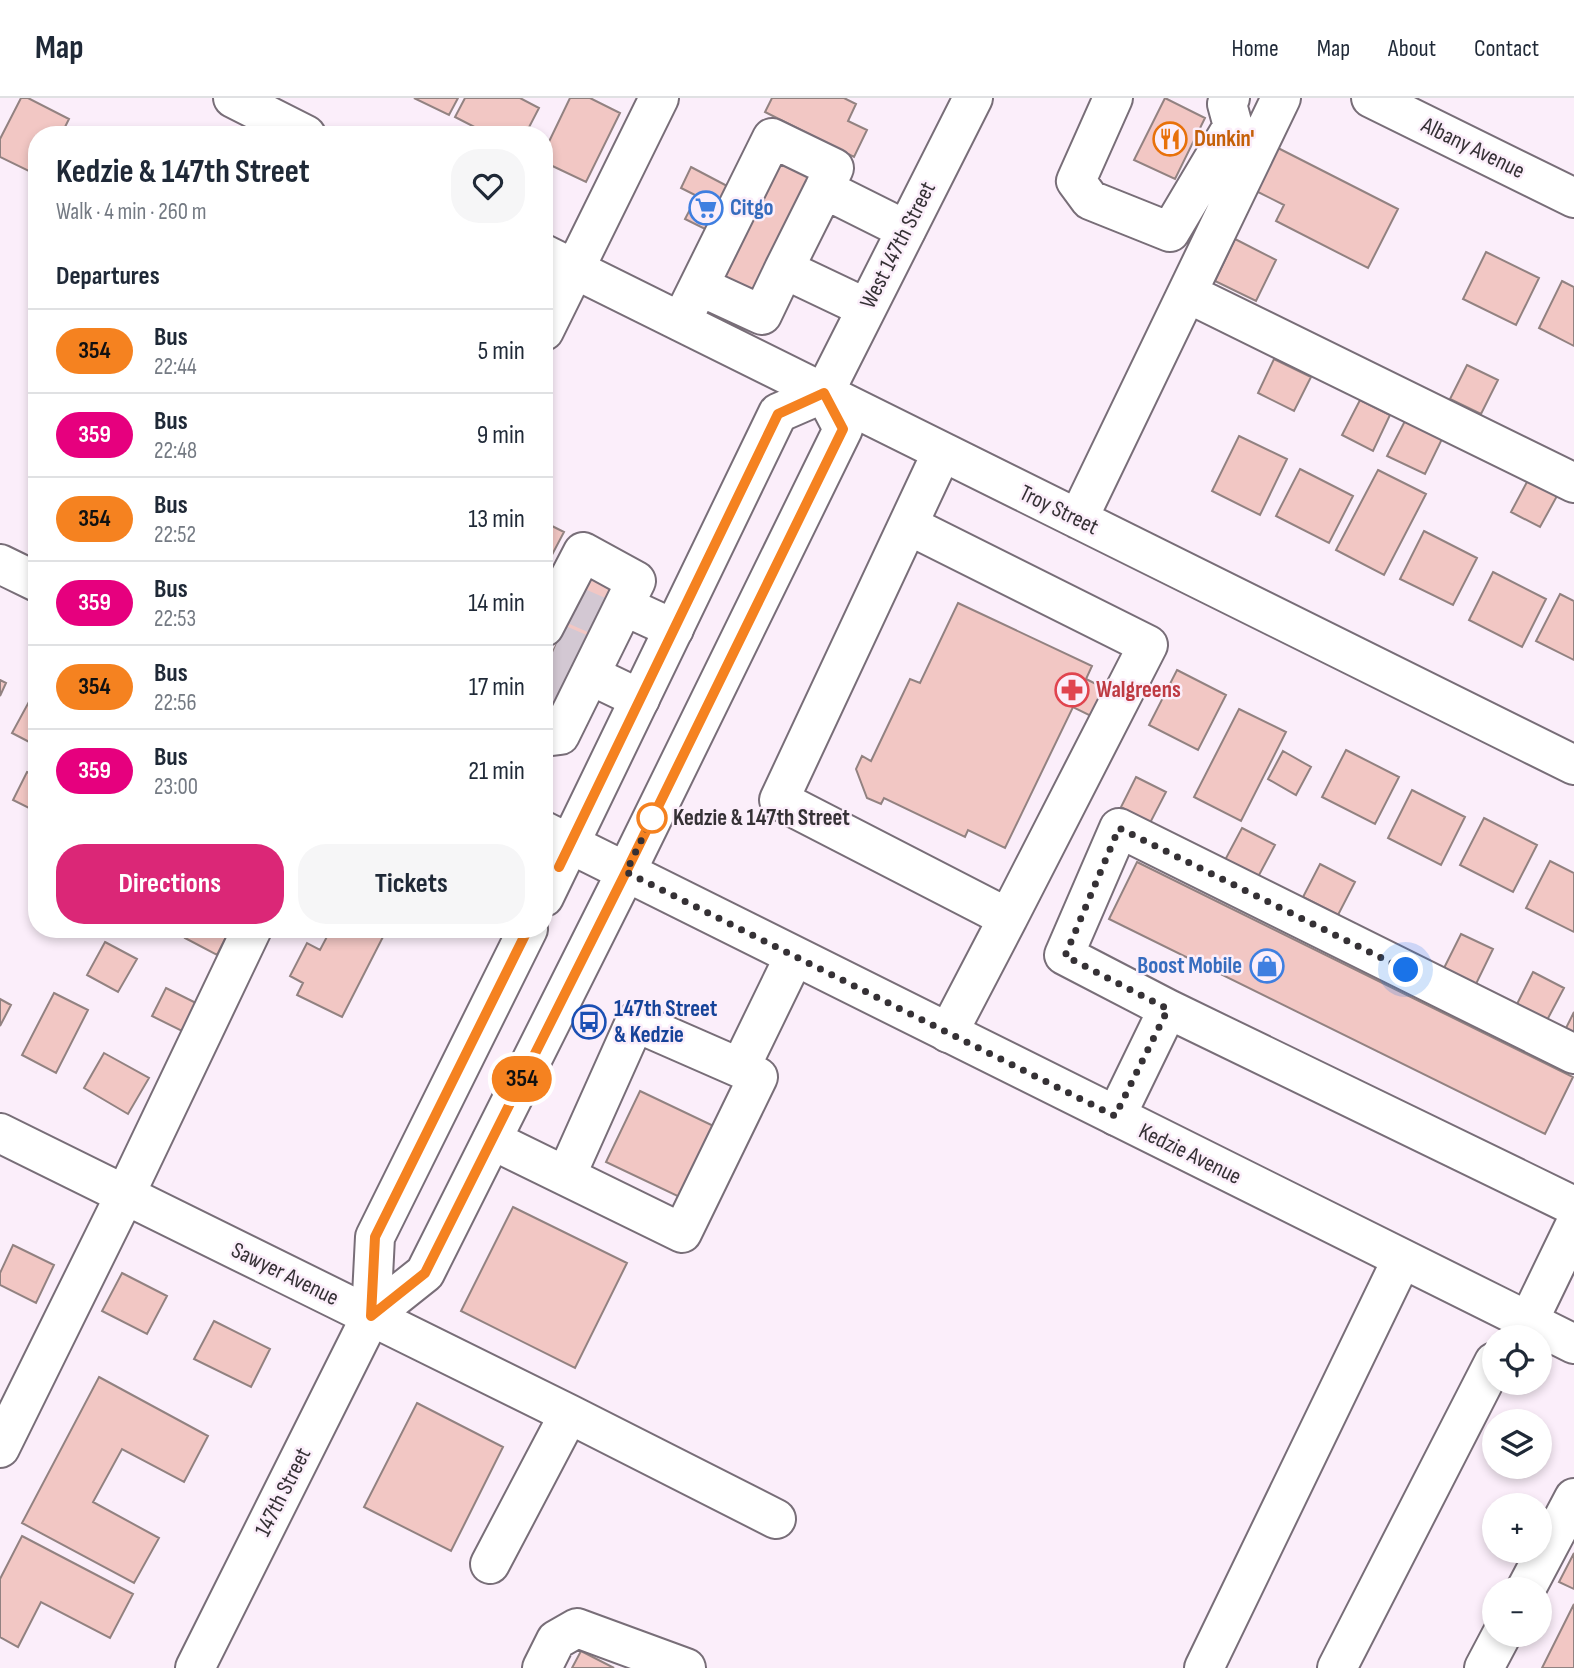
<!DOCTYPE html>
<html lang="en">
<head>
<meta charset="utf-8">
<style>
  :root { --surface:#fff; --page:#f6f6f7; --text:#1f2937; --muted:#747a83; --line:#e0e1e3; --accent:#db2777 }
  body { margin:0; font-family:"Sofia Sans Condensed",sans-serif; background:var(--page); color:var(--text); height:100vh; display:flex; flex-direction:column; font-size:26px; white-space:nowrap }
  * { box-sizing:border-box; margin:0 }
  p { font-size:23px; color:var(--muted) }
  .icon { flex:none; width:38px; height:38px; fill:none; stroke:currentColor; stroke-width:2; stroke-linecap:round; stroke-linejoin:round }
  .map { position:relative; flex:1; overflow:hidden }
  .drawer { position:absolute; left:28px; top:28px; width:525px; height:812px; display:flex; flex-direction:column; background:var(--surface); border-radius:28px; box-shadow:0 4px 10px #0003 }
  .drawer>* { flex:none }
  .badge { padding:0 14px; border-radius:23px; font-size:24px; line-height:46px }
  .tools { position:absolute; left:1482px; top:1227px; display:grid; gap:14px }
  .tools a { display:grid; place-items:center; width:70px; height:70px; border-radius:50%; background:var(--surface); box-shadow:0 4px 10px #0003; font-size:35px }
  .you { position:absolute; width:35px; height:35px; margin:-18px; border:5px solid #fff; border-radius:50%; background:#1a73e8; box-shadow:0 0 0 10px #1a73e833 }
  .map>.badge { position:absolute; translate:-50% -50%; box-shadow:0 0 0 4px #fff }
  h2 { padding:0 28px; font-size:26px; line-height:63px }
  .round { display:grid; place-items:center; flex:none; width:74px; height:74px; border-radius:28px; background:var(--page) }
  .summary { display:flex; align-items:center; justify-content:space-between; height:119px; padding:0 28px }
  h1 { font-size:33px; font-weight:700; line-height:52px }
  .action { display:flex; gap:14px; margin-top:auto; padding:14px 28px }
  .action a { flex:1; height:80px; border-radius:28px; background:var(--accent); color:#fff; font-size:28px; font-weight:700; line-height:80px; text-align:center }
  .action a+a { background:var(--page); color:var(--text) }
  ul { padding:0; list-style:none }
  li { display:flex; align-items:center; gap:21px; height:84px; padding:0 28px; border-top:2px solid var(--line) }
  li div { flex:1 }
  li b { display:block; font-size:26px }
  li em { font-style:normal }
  li .badge { min-width:77px; font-weight:700; text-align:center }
  header { display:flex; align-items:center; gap:42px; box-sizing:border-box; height:98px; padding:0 35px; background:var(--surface); border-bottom:2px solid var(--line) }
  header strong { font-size:33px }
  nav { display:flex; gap:38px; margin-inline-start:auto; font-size:24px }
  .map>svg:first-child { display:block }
  .building { fill:#f2c7c4; stroke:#928281; stroke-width:2 }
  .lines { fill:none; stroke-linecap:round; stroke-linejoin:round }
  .minor-tunnel { stroke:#d3c8d3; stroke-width:38; stroke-dasharray:38 19; stroke-linecap:butt }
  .minor-casing { stroke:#786e78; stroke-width:42 }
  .major-casing { stroke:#786e78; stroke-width:42 }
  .minor { stroke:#fff; stroke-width:38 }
  .major { stroke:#fff; stroke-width:38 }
  .line-casing { stroke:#fff; stroke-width:16 }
  .line { stroke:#f58220; stroke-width:10 }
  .walk { stroke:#353135; stroke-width:7; stroke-dasharray:0 12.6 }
  .stop-dot { fill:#fff; stroke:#f58220; stroke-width:3.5 }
  .labels { text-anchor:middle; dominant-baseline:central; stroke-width:5; stroke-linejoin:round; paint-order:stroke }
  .food-label { font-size:23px; font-weight:bold; fill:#c56008; stroke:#fbeefa; text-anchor:start }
  .street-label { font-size:23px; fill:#353135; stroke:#fbeefa }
  .shop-label { font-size:23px; font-weight:bold; fill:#366cbe; stroke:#fbeefa; text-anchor:start }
  .health-label { font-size:23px; font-weight:bold; fill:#be3a42; stroke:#fbeefa; text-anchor:start }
  .stop-label { font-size:23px; font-weight:bold; fill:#353135; stroke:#fbeefa; text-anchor:start }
  .transit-label { font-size:23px; font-weight:bold; fill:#164399; stroke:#fbeefa; text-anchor:start }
</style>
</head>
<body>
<header>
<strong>Map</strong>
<nav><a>Home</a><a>Map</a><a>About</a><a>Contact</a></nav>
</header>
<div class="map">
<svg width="1574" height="1570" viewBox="0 0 1574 1570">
  <rect width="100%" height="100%" fill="#fbeefa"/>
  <path class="building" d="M21 0H28L69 21 61 37H37V77L0 59V41Z
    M414 0H458L449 17Z
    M465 0H520L539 10 525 37H490L455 19Z
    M570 0H590L620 15 586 84 544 64V54Z
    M772 0H844L856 6 848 23 867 32 854 59 765 14Z
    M1165 0 1205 20 1175 81 1134 62Z
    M1278 50 1398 111 1368 170 1276 123 1284 107 1256 93Z
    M786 55 818 70 757 196 724 181Z
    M691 69 731 90 709 133 685 121 697 98 681 90Z
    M1235 141 1276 162 1256 203 1215 183Z
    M1486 154 1539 180 1516 227 1463 201Z
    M1562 183 1574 189V248L1539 230Z
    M1274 261 1311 279 1294 313 1258 295Z
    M1467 267 1498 282 1481 316 1450 301Z
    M1360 302 1390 317 1373 353 1342 337Z
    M1406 321 1443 339 1425 376 1387 358Z
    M1239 338 1287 361 1260 417 1212 393Z
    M1300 371 1353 398 1329 445 1276 418Z
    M1378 372 1426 396 1384 477 1336 452Z
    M1528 382 1557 398 1540 429 1511 414Z
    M544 424 564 434 544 472Z
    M1424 433 1477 460 1453 507 1400 481Z
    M594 473 627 489 558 627 544 621V571Z
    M1493 474 1546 501 1522 549 1469 522Z
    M1560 496 1574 503V562L1536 543Z
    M958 505 1092 568 1086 581 1110 593 1097 621 1073 609 1005 750 968 732 965 739 884 700 881 706 867 700 856 671 862 658 871 663 910 581 920 585Z
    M1177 572 1226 597 1198 652 1149 627Z
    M0 582 6 585 0 598Z
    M31 600 37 603V648L12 635Z
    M1239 611 1286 634 1241 723 1194 699Z
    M1346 652 1399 679 1375 726 1322 699Z
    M1283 653 1311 669 1296 697 1268 681Z
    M27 674 37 679V714L13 702Z
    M1136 679 1166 694 1150 725 1121 709Z
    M1412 692 1465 719 1441 767 1388 740Z
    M1484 720 1537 747 1513 794 1460 767Z
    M1242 730 1275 747 1258 779 1225 762Z
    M1550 763 1574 775V834L1526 810Z
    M1137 764 1573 979 1545 1036 1109 821Z
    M1320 766 1355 784 1338 817 1303 799Z
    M190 831H230L217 857 185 840Z
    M331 831H387L342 919 297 897 303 885 290 878 307 845 320 852Z
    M1461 836 1493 851 1475 888 1443 872Z
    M105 844 137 861 118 894 87 877Z
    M1533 874 1564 890 1546 924 1516 908Z
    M166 890 198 906 184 934 152 918Z
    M54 895 88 912 56 975 22 957Z
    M0 901 11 907 0 928Z
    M1574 914V937L1565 932Z
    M104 955 149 980 128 1016 84 990Z
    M640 993 722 1032 688 1103 606 1064Z
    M513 1109 627 1165 575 1270 461 1213Z
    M13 1147 54 1167 36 1205 0 1187V1175Z
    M122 1175 167 1198 147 1236 102 1213Z
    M214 1223 270 1251 251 1289 194 1261Z
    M99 1279 208 1338 184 1384 122 1351 93 1404 159 1440 134 1485 22 1425Z
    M417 1305 503 1349 451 1453 364 1409Z
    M22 1438 133 1496 110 1540 41 1504 18 1549 0 1539V1481Z
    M1574 1455V1491L1559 1484Z
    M1574 1506V1570H1542Z
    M581 1553 614 1570H572Z"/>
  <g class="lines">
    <path class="minor-tunnel" d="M576 508 608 522
      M557 545 592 560
      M544 580 574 593"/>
    <defs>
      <path id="minor" d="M233 0 306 37
        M1113 0 1076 83 1090 102 1170 134 1233 28 1227 6 1230 0
        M1371 0 1574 100
        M824 91 784 171 866 210
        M544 156 1574 667
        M699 188 762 217 784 171
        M1187 195 1574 385
        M681 224 772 40 834 70 824 91 906 132
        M544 233 659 0
        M942 354 779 702 1008 820 948 935
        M1078 421 1281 0
        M908 427 1148 547 1008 820
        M624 508 674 531
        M544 529 583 454 636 483 560 637 544 639
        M590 577 640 601
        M1168 911 1574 1108
        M1116 1018 1168 911 1064 857 1119 730 1574 956
        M0 1035 569 1316 776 1421
        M492 1042 682 1135 758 979 740 970 794 859
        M566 1078 635 924 740 970
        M1528 1224 1574 1129
        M0 1350 125 1097 252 831
        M490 1466 569 1316
        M1526 1491 1574 1400
        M542 1570 556 1542 577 1530 686 1570
        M1204 1570 1402 1161
        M1337 1570 1494 1264
        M1484 1570 1502 1536"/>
      <path id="major" d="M0 466 37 484
        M544 733 1574 1246
        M544 799 778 315 824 295 973 0
        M371 1218 425 1175 626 774 843 331 824 295
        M195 1570 371 1218 375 1139 528 831"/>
    </defs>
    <use href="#minor" class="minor-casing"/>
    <use href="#major" class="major-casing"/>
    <use href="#minor" class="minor"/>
    <use href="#major" class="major"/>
  </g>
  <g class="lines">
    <defs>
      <path id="line" d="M528 831 375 1139 371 1218 425 1175 626 774 843 331 824 295 778 316 559 769"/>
    </defs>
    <use href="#line" class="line-casing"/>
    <use href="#line" class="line"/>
    <path class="walk" d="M652 720 626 774 1115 1018 1168 911 1065 858 1119 730 1406 872"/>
  </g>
  <defs>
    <symbol id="restaurant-ring" viewBox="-11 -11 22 22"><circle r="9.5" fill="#fbeefa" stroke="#e8710a" stroke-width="1.5"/><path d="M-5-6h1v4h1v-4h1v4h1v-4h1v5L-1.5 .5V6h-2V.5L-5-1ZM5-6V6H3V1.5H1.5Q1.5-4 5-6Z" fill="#e8710a"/></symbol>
    <symbol id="supermarket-ring" viewBox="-11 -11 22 22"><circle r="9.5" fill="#fbeefa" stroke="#3f7fe0" stroke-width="1.5"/><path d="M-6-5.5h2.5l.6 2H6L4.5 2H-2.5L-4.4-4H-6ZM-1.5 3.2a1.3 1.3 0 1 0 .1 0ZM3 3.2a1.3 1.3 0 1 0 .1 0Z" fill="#3f7fe0"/></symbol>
    <symbol id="pharmacy-ring" viewBox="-11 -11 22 22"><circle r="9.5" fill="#fbeefa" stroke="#e0444e" stroke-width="1.5"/><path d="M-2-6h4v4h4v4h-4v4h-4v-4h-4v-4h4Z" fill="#e0444e"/></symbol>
    <symbol id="shop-ring" viewBox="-11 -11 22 22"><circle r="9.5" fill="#fbeefa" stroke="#3f7fe0" stroke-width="1.5"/><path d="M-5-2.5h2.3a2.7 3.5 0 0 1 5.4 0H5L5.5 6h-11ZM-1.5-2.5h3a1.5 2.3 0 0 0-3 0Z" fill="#3f7fe0"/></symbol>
    <symbol id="bus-ring" viewBox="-11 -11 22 22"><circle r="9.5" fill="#fbeefa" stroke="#1a4fb4" stroke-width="1.5"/><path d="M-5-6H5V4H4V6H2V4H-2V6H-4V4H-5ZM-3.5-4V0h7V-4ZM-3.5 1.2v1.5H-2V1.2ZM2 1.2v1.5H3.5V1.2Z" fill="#1a4fb4"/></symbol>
  </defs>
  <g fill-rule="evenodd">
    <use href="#restaurant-ring" x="1151" y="22" width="38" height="38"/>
    <use href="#supermarket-ring" x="687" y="91" width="38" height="38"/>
    <use href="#pharmacy-ring" x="1053" y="573" width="38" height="38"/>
    <use href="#shop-ring" x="1248" y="849" width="38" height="38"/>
    <use href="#bus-ring" x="570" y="905" width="38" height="38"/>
  </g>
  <circle class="stop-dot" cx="652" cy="720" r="14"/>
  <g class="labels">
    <g class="food-label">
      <text x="1194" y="41">Dunkin'</text>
    </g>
    <g class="street-label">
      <text transform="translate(1473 50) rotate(26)">Albany Avenue</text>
      <text transform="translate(898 147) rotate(-63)">West 147th Street</text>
      <text transform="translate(1059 412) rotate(26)">Troy Street</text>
      <text transform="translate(1190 1056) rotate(26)">Kedzie Avenue</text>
      <text transform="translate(285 1176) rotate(26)">Sawyer Avenue</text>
      <text transform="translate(283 1394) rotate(-63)">147th Street</text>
    </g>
    <g class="shop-label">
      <text x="730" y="110">Citgo</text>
      <text x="1242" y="868" text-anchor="end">Boost Mobile</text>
    </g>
    <g class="health-label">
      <text x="1096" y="592">Walgreens</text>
    </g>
    <g class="stop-label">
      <text x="673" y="720">Kedzie &amp; 147th Street</text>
    </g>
    <g class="transit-label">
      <text x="614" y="911">147th Street<tspan x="614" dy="26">&amp; Kedzie</tspan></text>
    </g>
  </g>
</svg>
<div class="tools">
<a><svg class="icon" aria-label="locate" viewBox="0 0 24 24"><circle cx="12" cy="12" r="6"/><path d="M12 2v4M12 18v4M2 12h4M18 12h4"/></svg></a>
<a><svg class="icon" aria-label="layers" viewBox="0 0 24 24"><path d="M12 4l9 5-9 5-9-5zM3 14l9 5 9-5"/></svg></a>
<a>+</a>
<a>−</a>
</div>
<div class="you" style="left:1406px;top:872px"></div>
<b class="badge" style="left:522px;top:981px;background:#f58220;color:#111">354</b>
<section class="drawer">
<div class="summary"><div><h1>Kedzie &amp; 147th Street</h1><p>Walk · 4 min · 260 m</p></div><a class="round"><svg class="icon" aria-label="heart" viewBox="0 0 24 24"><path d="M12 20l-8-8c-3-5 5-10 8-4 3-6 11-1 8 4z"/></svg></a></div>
<h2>Departures</h2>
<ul>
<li><span class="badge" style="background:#f58220;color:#111">354</span><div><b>Bus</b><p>22:44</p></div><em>5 min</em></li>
<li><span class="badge" style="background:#e6007e;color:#fff">359</span><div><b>Bus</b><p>22:48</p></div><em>9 min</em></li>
<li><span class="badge" style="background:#f58220;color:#111">354</span><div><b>Bus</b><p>22:52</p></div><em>13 min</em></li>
<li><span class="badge" style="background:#e6007e;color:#fff">359</span><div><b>Bus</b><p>22:53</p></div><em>14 min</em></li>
<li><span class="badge" style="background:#f58220;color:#111">354</span><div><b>Bus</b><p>22:56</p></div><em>17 min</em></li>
<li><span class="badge" style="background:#e6007e;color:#fff">359</span><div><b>Bus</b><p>23:00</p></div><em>21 min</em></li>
</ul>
<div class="action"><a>Directions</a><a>Tickets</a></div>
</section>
</div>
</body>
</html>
